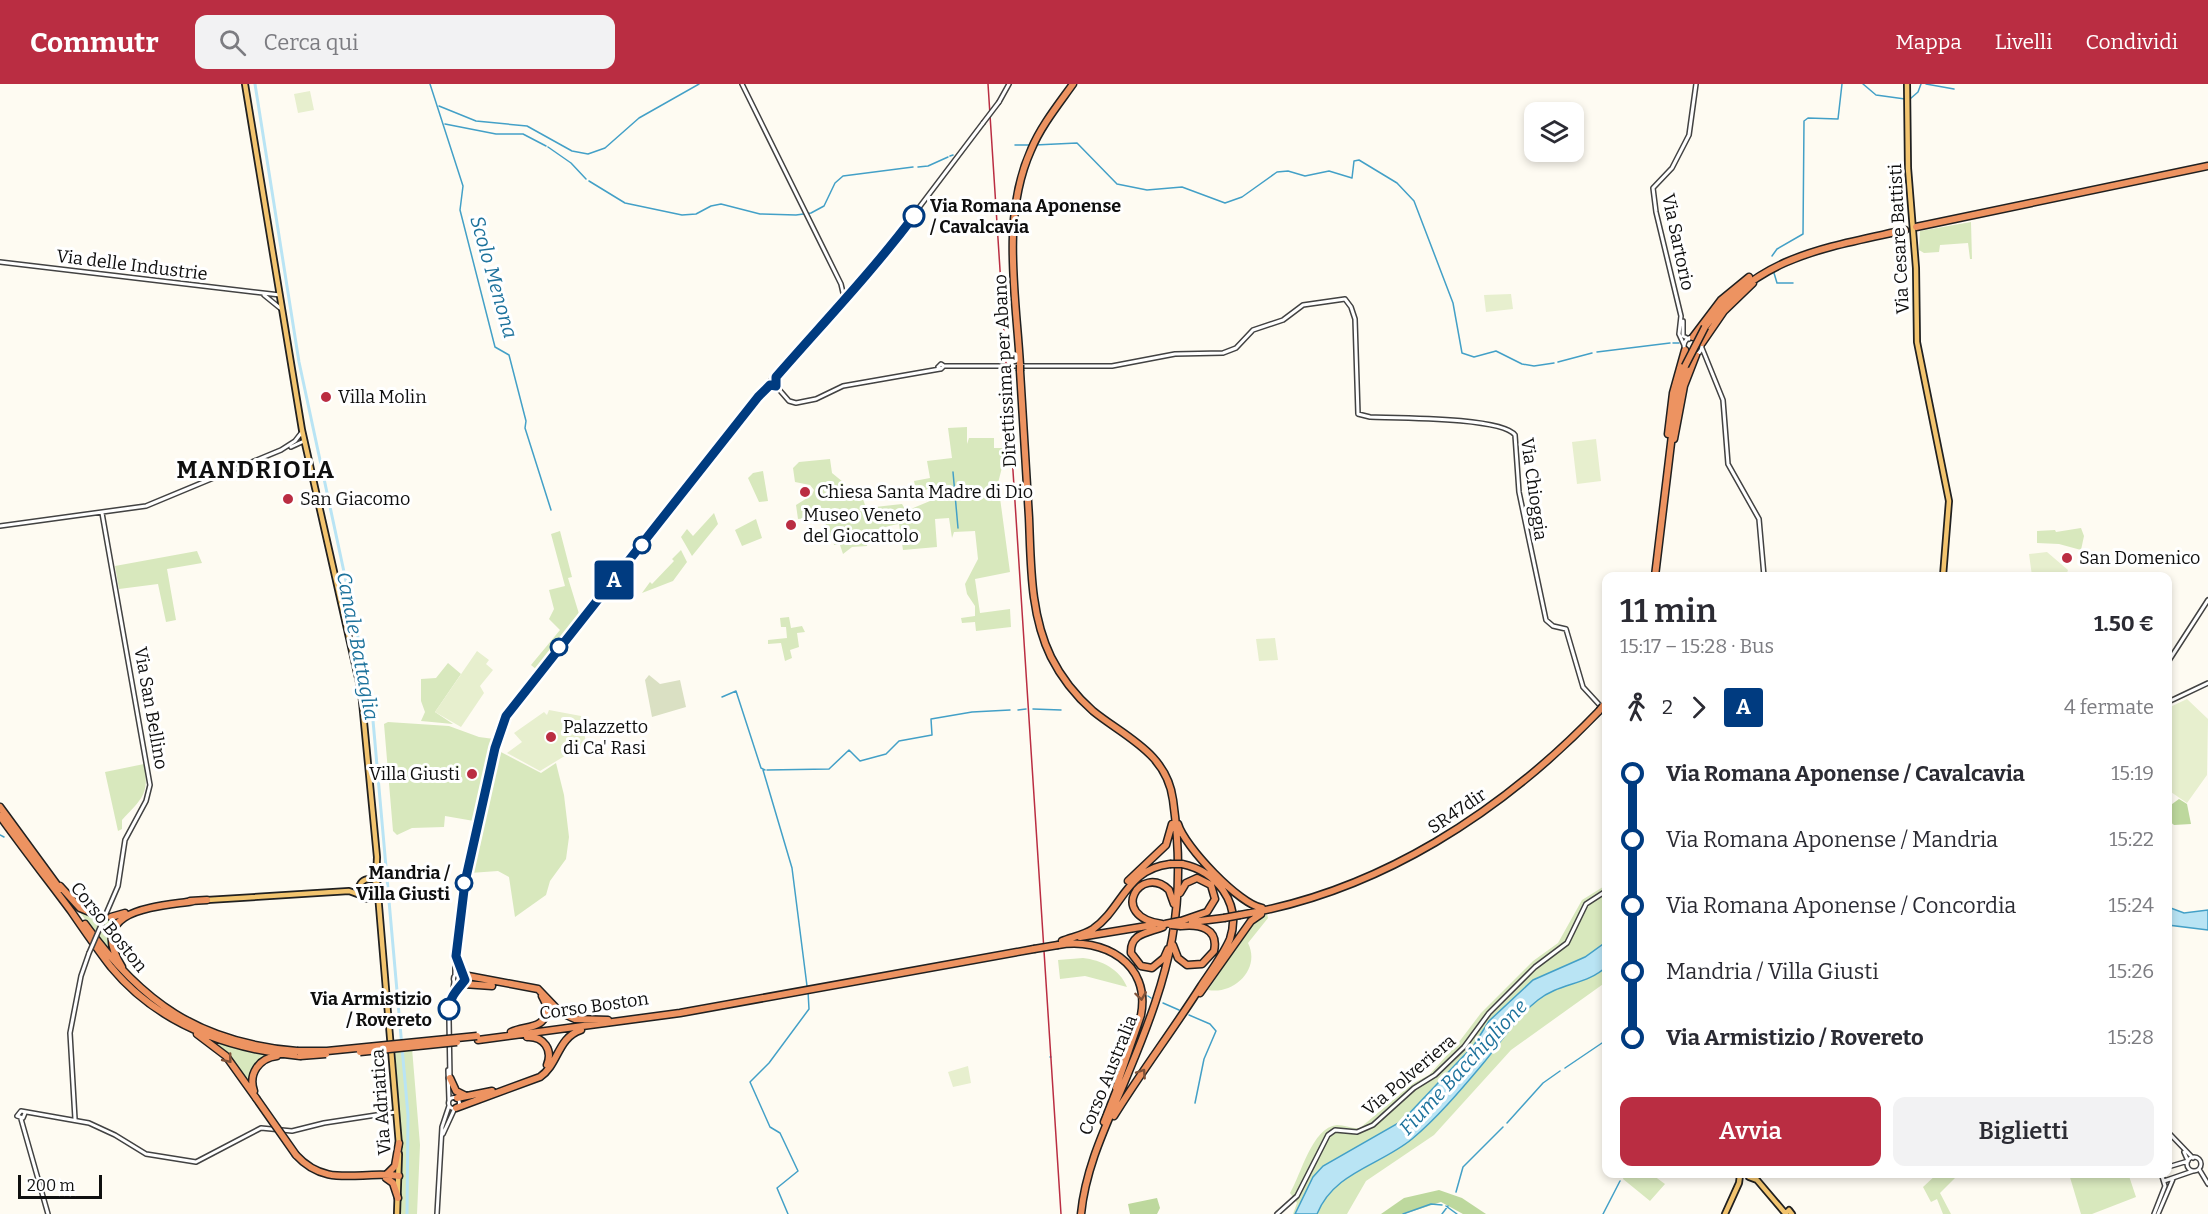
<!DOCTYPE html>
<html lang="it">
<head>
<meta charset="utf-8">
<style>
  :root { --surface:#fff; --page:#f2f2f3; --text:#2b2b33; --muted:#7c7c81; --accent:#ba2d42 }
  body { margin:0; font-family:Bitter,serif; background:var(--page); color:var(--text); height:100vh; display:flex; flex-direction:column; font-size:22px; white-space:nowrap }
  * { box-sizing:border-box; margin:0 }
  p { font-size:20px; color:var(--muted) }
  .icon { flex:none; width:33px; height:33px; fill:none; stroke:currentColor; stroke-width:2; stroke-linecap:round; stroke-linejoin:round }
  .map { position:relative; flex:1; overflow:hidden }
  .drawer { position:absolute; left:1602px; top:488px; width:570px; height:606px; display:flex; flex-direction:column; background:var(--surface); border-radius:12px; box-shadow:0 3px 9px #0003 }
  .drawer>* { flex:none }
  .badge { padding:0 12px; border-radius:4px; font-size:21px; line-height:39px }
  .fabs { position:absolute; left:1524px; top:18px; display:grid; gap:12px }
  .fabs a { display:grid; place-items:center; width:60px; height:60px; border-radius:12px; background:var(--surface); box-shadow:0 3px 9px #0003; font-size:30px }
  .scale { position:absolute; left:18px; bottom:15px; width:84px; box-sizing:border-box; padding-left:6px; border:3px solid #0f0f0f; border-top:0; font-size:16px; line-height:21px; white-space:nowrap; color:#0f0f0f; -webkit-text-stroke:4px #fff; paint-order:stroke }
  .map>.badge { position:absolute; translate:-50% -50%; box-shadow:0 0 0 3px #fff }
  .legs { display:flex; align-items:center; gap:9px; height:66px; padding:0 18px; font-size:20px }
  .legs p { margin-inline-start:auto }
  .head { display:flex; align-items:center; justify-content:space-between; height:102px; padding:0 18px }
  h1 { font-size:33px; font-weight:600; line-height:45px }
  .primary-button { display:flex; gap:12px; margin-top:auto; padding:12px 18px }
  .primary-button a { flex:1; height:69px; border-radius:12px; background:var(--accent); color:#fff; font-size:24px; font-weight:600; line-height:69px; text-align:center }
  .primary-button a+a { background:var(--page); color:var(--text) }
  ul { padding:0 18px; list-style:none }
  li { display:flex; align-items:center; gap:21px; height:66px; font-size:22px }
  li i { display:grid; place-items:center; width:9px; height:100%; margin:0 8px; background:currentColor }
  li i::after { content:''; width:15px; height:15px; margin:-8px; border:4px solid; border-radius:50%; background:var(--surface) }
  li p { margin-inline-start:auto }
  li:first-child i { background:linear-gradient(#0000 50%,currentColor 0) }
  li:last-child i { background:linear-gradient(currentColor 50%,#0000 0) }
  header { display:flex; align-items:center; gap:36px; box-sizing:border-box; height:84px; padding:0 30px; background:var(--accent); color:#fff }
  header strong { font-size:28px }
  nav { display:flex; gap:33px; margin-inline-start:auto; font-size:21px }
  .search { width:420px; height:54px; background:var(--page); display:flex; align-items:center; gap:15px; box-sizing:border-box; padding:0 21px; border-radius:12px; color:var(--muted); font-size:22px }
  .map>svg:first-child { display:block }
  .green { fill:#d8e8bd }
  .forest { fill:#bdd89d }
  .cemetery { fill:#dae0c3 }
  .pitch { fill:#e7efce }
  .water { fill:#b9e4f4; stroke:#43a0c7; stroke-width:1.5 }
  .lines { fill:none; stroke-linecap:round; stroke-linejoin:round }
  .stream { stroke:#43a0c7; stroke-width:1.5 }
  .canal { stroke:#b9e4f4; stroke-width:3 }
  .minor-casing { stroke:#424242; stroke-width:6 }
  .major-casing { stroke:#202020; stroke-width:8 }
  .highway-casing { stroke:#202020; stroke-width:9 }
  .minor { stroke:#fff; stroke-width:3 }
  .major { stroke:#f2c46f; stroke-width:4.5 }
  .highway { stroke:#ed9361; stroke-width:6 }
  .rail { stroke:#ba2d42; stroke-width:1.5 }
  .minor-bridge-casing { stroke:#424242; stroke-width:6; stroke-linecap:butt }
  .highway-bridge-casing { stroke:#202020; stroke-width:9; stroke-linecap:butt }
  .minor-bridge { stroke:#fff; stroke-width:3 }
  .highway-bridge { stroke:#ed9361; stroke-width:6 }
  .oneway { stroke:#7e5138 }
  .line-1-casing { stroke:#fff; stroke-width:14 }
  .line-1 { stroke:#003b80; stroke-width:9 }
  .stop-1-dot { fill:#fff; stroke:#003b80; stroke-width:3 }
  .poi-dot { fill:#ba2d42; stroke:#fff; stroke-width:2 }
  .labels { text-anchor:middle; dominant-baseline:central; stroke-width:6; stroke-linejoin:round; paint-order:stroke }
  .stop-label { font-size:18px; font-weight:bold; fill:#0f0f0f; stroke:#fff; text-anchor:end }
  .street-label { font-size:18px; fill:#0f0f0f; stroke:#fff }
  .poi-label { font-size:18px; fill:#0f0f0f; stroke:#fff; text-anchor:start }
  .water-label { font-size:20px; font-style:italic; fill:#1d729c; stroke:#fff }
  .district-label { font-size:24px; font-weight:bold; letter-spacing:1.5px; fill:#0f0f0f; stroke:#fff }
</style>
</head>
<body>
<header>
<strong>Commutr</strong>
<div class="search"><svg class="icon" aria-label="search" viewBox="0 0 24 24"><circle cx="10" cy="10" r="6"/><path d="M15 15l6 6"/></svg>Cerca qui</div>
<nav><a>Mappa</a><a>Livelli</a><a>Condividi</a></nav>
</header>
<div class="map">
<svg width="2208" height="1130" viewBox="0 0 2208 1130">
  <rect width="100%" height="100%" fill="#fefbf2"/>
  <path class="green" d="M1971 138 1972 175H1970L1968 159 1940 161 1939 168 1924 169 1919 166 1920 147Z
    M967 343V360L969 354H994V364H1007L998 399 1010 488 975 495 980 529 1010 525 1011 543 976 547 975 538 962 539 961 534 975 532V522L967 510 965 500 978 475 975 447 954 448 952 454 949 434 935 435 937 463 903 466 899 440C889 441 878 447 869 445L867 462 852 463 843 470 840 461H834L833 452H827L825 432 798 435 796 421 812 411 814 406 810 401 795 398 793 384 799 378 830 375 832 389 843 398 845 414 863 415 866 424 902 420 906 427 942 412 934 402 917 410 914 397 930 394 927 377 952 374 948 344Z
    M763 387 768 417 759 418 748 394 753 389Z
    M714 429 718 440 692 472 681 453 687 445 693 452Z
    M756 435 762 454 742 462 735 446Z
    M2081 444 2084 452 2081 466 2059 460 2037 459V447L2055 446 2056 448Z
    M560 447 572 493 568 494 580 533 537 586 531 581 560 546 549 535 554 525 549 506 565 502 551 450Z
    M681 466 687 478 673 497 642 509 650 498 652 500 674 477 672 475Z
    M197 467 202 479 167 485 176 536 166 538 158 500 119 505 115 482Z
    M789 533 791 544 802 542 805 548 797 549 799 563 790 566 792 574 785 577 781 559 768 560V556L787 554 786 543H781L780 534Z
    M448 579 461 590 435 628 453 640 421 637 425 628 421 617V595L436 594Z
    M388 638 449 642 479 653 494 655 474 737 445 732 444 743 412 744 397 751 393 747 384 640Z
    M499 667 541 689 556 679 564 711 569 753 566 775 550 797 546 811 515 833 509 793 498 787 470 789Z
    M144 680C150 711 141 715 122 736V745L118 747 105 688Z
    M1606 801V858L1585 873 1533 896 1489 937 1474 961 1402 1037 1323 1082 1313 1093 1295 1130H1293L1297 1119 1290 1109C1301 1091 1312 1043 1337 1041 1345 1041 1352 1045 1360 1044L1412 1000 1429 991 1459 958 1481 929 1533 877 1558 859 1582 816Z
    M78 826C93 832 103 836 119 833L113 848 115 870 112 871Z
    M1267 830 1268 834 1248 859C1261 885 1234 911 1208 906L1253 838Z
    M1083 874C1101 876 1120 885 1127 903L1085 892 1060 895 1058 876Z
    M1606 883V898L1511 966 1434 1051 1366 1097 1347 1130H1317C1334 1088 1379 1082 1412 1055 1438 1034 1463 1005 1484 978 1501 957 1516 933 1538 916 1559 899 1587 901 1606 883Z
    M219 959 269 972 253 984 255 1013 217 961Z
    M412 964 420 1061 417 1130H400L401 1052 395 966Z
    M1625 1089H1650L1665 1100 1650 1117 1623 1095Z
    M1938 1089H1960L1940 1109 1951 1130H1943L1937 1115 1931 1118 1923 1103Z
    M2128 1089 2136 1113 2092 1130H2081L2069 1090Z"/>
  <path class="forest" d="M2179 715 2187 720 2191 740 2174 741 2169 737 2168 723Z
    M1439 1106 1462 1114 1486 1130H1463L1441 1118 1404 1130H1381L1404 1114Z
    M1157 1114 1160 1124 1157 1130H1130L1128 1120Z"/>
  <path class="cemetery" d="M649 591 660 600 680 596 686 623 652 633 645 596Z"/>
  <path class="pitch" d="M310 7 314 26 298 29 294 10Z
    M1511 210 1513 225 1486 228 1484 211Z
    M1596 355 1601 397 1577 400 1572 358Z
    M2047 468 2068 486 2066 492H2032L2029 470Z
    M1275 554 1278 576 1259 577 1256 555Z
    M477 567 489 576 486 580 493 586 480 602 484 609 461 643 435 628Z
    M2187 615 2208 635 2207 691 2187 719 2168 706V624Z
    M549 626 581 632 586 659 540 687 507 669 522 658 514 649 544 628 547 631Z
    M968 982 971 999 953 1003 948 988Z"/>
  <path class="water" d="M2168 823 2184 829 2208 826V846L2168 841Z
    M1606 858V883C1587 901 1559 899 1538 916 1515 934 1500 960 1481 982 1460 1007 1437 1034 1412 1055 1379 1082 1334 1088 1317 1130H1295L1313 1093 1323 1082 1402 1037 1474 961 1489 937 1533 896 1585 873Z"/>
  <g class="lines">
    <path class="stream" d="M430 0 463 102 460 126 495 263 509 271 526 337 525 344 551 426
      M1863 0 1876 11 1905 15
      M1926 0 1954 5
      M1910 15 1918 8 1921 0
      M439 22 476 37 527 42 572 67 588 70 605 64 639 34 699 0
      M445 40 496 50H523L546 62
      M1015 61H1031
      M1035 61 1077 59 1117 100 1147 106 1182 103 1225 119 1242 113 1277 88 1288 87 1305 92 1329 87 1352 94 1354 77 1359 76 1397 99 1414 117 1453 219 1462 269 1474 273 1496 267 1522 280 1534 282 1554 279
      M548 63 571 79 586 95
      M950 72 953 71
      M918 83 928 82 948 73
      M589 97 625 119 682 131 696 130 711 122 721 120 760 130 796 131 811 129 824 122 835 99 843 92 913 83
      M1772 172 1777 165 1803 150 1804 37 1808 34 1838 35 1842 0
      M1774 189 1777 199H1793
      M1673 259H1679
      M1597 268 1670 259
      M1558 278 1592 269
      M953 388 958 444
      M722 613 736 607 761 684 765 686
      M1033 625 1061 626
      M1018 626 1026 625
      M763 686 792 784 807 902
      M767 686 829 685 849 666 860 677 886 670 899 657 932 651 931 635 972 628 1010 626
      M0 751 4 753
      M1148 912 1151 914
      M1163 919 1179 926
      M1189 931 1210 940 1216 947 1204 975 1195 1019
      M1050 973H1051
      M1565 984 1602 959
      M1507 1039 1543 999 1560 987
      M1456 1108 1463 1083 1503 1043
      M1446 1122 1457 1130
      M788 1130 777 1104 798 1087 780 1049 770 1043 750 998 769 979 809 925 808 907
      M1403 1130 1431 1120 1442 1121
      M1442 1130 1448 1122
      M1603 1130 1620 1097"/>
    <path class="canal" d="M255 0 299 278 371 614 408 1031 407 1130"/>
    <defs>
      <path id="minor" d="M742 0 841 200 844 213
        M999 18 1009 0
        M0 178 280 211
        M264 211 280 224
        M1683 237V252L1689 255
        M1684 262a9 9 0 1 1 18 0a9 9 0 1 1-18 0Z
        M1684 261 1679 250 1681 232 1656 128 1653 104 1672 84 1689 51 1696 0
        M1702 264 1723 316 1728 380 1759 435 1764 492
        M941 280 944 282 941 285 938 283Z
        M944 282H1112L1175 270 1223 269 1236 264 1253 246 1283 236 1303 221 1345 215 1351 223 1355 235 1358 330 1370 333C1395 334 1502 333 1515 351L1519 408 1546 536 1553 542 1566 545 1583 603 1606 628
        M776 302 789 317 796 319 816 315 843 302 940 285
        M291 363 304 357
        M0 442 146 422 281 366 295 357 302 348
        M2168 578 2208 516
        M2168 618 2208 599
        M99 846 118 802 125 756 146 717 150 701 102 429
        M457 874 462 890
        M453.5 895a5.5 5.5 0 1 1 11 0a5.5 5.5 0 1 1-11 0Z
        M455 891V876L470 768 499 651 510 625 770 301V297L774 295 844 213 855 205 874 183 983 39
        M451 915 459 901
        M448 986 449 1016
        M450 994 449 936 454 898
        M448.5 1019a5.5 5.5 0 1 1 11 0a5.5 5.5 0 1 1-11 0Z
        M25 1029 23 1034 17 1032 21 1027 89 1039 115 1051 146 1070 196 1078 261 1044 292 1047 324 1039 396 1028
        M21 1035 48 1130
        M75 1035 70 949 81 892 89 869
        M2168 1048 2193 1074
        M443 1050 454 1026
        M2187 1080a7 7 0 1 1 14 0a7 7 0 1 1-14 0Z
        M2168 1083 2188 1077 2184 1068
        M2199 1085 2208 1100
        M2164 1097 2193 1087
        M437 1130 442 1043 449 1022
        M1277 1130 1297 1112 1328 1051 1335 1046 1357 1048 1373 1041 1414 1004 1435 991 1464 963 1489 929 1535 883 1567 859 1586 820 1606 807
        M2154 1130 2165 1102 2161 1089
        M2158 1130 2173 1095"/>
      <path id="major" d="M245 0 302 346 361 607 377 773 376 798
        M1907 0 1908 84 1916 184 1917 258 1949 417 1943 492
        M359 805a10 10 0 1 1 20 0a10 10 0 1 1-20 0Z
        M378 810 399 1061
        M207 816 349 807 360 811
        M1749 1093 1757 1096 1785 1129
        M397 1130 399 1070
        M1725 1130 1739 1099 1740 1091
        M1785 1130 1789 1126 1792 1130"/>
      <path id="highway" d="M1916 143 2208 82
        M1705 243C1758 172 1824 164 1905 146
        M1693 253 1721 216 1749 193
        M1702 259 1724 227 1753 199
        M1020 281C1016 211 1001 133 1031 66 1041 42 1058 21 1073 0
        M1020 287C1023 336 1026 385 1029 434 1031 480 1030 530 1051 573 1061 593 1076 612 1093 627 1125 653 1167 669 1173 716 1188 823 1170 889 1129 987 1110 1034 1086 1079 1081 1130
        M1668 350 1673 309 1685 266
        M1674 355 1684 302 1696 271
        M1655 492 1675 326 1685 282
        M0 723 60 805
        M0 732C23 764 47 795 71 827 84 846 97 865 111 883 158 940 228 965 300 972
        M1178 740C1184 762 1240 821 1262 824
        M1128 797 1166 761 1172 740
        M60 802 80 824 102 833
        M1180 809 1186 799 1197 794 1211 801 1215 815 1207 828 1181 837
        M190 817 207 816
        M1240 831C1379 808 1502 728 1599 627
        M111 833 125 829
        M1192 838 1224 834
        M85 840C141 918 199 959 297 967
        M1162 840C1107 832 1141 779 1169 806L1174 820
        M1163 843C1148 849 1130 849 1131 869L1141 882 1152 884 1164 874 1168 865
        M1080 853 1153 841
        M1062 857C1072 853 1084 851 1093 845 1123 824 1126 785 1170 780
        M1058 861C1103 853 1151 879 1141 931L1116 1004
        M1173 861 1178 874 1187 881 1202 880 1214 867C1219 844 1199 840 1181 842
        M122 883C85 824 158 823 194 817
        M463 891 538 905 560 928 575 935 608 936
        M463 900 492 902
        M1200 909 1251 837 1261 830
        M511 948C526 941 545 946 548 924L542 912
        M197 950 226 972 256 1014
        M527 953C544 952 553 966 547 981
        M478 956 680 929 1034 865
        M450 994 456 1007 466 1012
        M254 1007C248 990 259 974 277 972
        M457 1014 492 1007
        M456 1024 540 993C559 980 557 954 581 946
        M1114 1032C1141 988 1173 946 1201 902 1211 887 1223 871 1230 855 1242 819 1216 787 1182 780
        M1104 1038 1119 1000
        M296 1071C327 1105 360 1086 399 1092
        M387 1090 395 1082 399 1059
        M386 1094 393 1099 398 1114"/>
    </defs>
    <use href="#minor" class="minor-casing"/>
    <use href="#major" class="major-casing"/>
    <use href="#highway" class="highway-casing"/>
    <use href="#minor" class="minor"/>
    <use href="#major" class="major"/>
    <use href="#highway" class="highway"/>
    <path class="rail" d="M988 0 1061 1130"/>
    <defs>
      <path id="minor-bridge" d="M983 39 999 18
        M89 869 99 846"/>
      <path id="highway-bridge" d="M1020 281V287
        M1685 282 1705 243
        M1599 627 1603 622
        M1170 780H1182
        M1224 834 1240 831
        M1165 840 1180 837
        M1171 841 1181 842
        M1034 865 1058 861
        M297 967H327L477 952
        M360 968 457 958
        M300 972 326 970
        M256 1014 296 1071"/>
    </defs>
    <use href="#minor-bridge" class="minor-bridge-casing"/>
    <use href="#highway-bridge" class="highway-bridge-casing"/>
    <use href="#minor-bridge" class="minor-bridge"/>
    <use href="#highway-bridge" class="highway-bridge"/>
  </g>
  <defs><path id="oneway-chevron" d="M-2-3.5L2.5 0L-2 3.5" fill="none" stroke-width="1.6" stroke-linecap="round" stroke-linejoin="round" transform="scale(1.5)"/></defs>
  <g class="oneway">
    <use href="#oneway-chevron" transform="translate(1141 912) rotate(82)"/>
    <use href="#oneway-chevron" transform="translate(228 975) rotate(51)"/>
    <use href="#oneway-chevron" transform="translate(1142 989) rotate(-56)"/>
  </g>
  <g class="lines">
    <defs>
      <path id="line-1" d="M449 925C450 912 458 905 465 896L456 872 465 798 495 664 506 632 758 313 770 301 776 302V293C824 238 870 190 914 132"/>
    </defs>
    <use href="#line-1" class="line-1-casing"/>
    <use href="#line-1" class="line-1"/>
  </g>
  <g class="stop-1-dot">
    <circle cx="914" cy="132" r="10"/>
    <circle cx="642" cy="461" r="8"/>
    <circle cx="559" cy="563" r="8"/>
    <circle cx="464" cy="799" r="8"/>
    <circle cx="449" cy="925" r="10"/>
  </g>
  <g class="poi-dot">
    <circle cx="326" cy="313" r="6"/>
    <circle cx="805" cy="408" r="6"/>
    <circle cx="288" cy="415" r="6"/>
    <circle cx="791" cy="441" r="6"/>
    <circle cx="2067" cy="474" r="6"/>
    <circle cx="551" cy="653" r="6"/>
    <circle cx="472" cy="690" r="6"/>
  </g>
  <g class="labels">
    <g class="stop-label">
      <text x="930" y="122" text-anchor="start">Via Romana Aponense<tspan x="930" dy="21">/ Cavalcavia</tspan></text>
      <text x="450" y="789">Mandria /<tspan x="450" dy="21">Villa Giusti</tspan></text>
      <text x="432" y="915">Via Armistizio<tspan x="432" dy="21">/ Rovereto</tspan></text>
    </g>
    <g class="street-label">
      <text transform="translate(1899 155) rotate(-93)">Via Cesare Battisti</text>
      <text transform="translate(1678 158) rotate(78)">Via Sartorio</text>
      <text transform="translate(132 181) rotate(7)">Via delle Industrie</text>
      <text transform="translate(1005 287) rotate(-93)">Direttissima per Abano</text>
      <text transform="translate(1534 405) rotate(82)">Via Chioggia</text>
      <text transform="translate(151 624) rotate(80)">Via San Bellino</text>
      <text transform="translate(1457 727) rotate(-34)">SR47dir</text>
      <text transform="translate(109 843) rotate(51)">Corso Boston</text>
      <text transform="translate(594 922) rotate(-8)">Corso Boston</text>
      <text transform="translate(1108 991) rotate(-68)">Corso Australia</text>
      <text transform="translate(1409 991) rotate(-40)">Via Polveriera</text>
      <text transform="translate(381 1018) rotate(-94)">Via Adriatica</text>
    </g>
    <g class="poi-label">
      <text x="338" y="313">Villa Molin</text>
      <text x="817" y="408">Chiesa Santa Madre di Dio</text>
      <text x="300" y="415">San Giacomo</text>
      <text x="803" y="431">Museo Veneto<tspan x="803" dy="21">del Giocattolo</tspan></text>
      <text x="2079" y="474">San Domenico</text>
      <text x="563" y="643">Palazzetto<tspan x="563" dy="21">di Ca' Rasi</tspan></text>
      <text x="460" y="690" text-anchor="end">Villa Giusti</text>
    </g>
    <g class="water-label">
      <text transform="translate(494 193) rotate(74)">Scolo Menona</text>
      <text transform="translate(358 562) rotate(79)">Canale Battaglia</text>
      <text transform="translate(1463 983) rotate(-47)">Fiume Bacchiglione</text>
    </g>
    <g class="district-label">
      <text x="256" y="386">MANDRIOLA</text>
    </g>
  </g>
</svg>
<div class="fabs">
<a><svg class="icon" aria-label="layers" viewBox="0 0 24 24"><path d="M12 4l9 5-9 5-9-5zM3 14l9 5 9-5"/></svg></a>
</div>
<div class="scale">200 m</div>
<b class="badge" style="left:614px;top:496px;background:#003b80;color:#fff">A</b>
<section class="drawer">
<div class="head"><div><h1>11 min</h1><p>15:17 – 15:28 · Bus</p></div><b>1.50 €</b></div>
<div class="legs"><svg class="icon" aria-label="walk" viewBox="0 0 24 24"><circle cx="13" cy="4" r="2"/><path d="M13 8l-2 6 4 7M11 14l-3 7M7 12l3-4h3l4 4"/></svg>2<svg class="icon" aria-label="forward" viewBox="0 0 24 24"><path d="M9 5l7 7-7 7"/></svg><b class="badge" style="background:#003b80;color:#fff">A</b><p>4 fermate</p></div>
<ul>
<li><i style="color:#003b80"></i><b>Via Romana Aponense / Cavalcavia</b><p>15:19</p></li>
<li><i style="color:#003b80"></i><span>Via Romana Aponense / Mandria</span><p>15:22</p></li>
<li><i style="color:#003b80"></i><span>Via Romana Aponense / Concordia</span><p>15:24</p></li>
<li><i style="color:#003b80"></i><span>Mandria / Villa Giusti</span><p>15:26</p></li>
<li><i style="color:#003b80"></i><b>Via Armistizio / Rovereto</b><p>15:28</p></li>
</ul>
<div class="primary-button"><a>Avvia</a><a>Biglietti</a></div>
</section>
</div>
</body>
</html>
